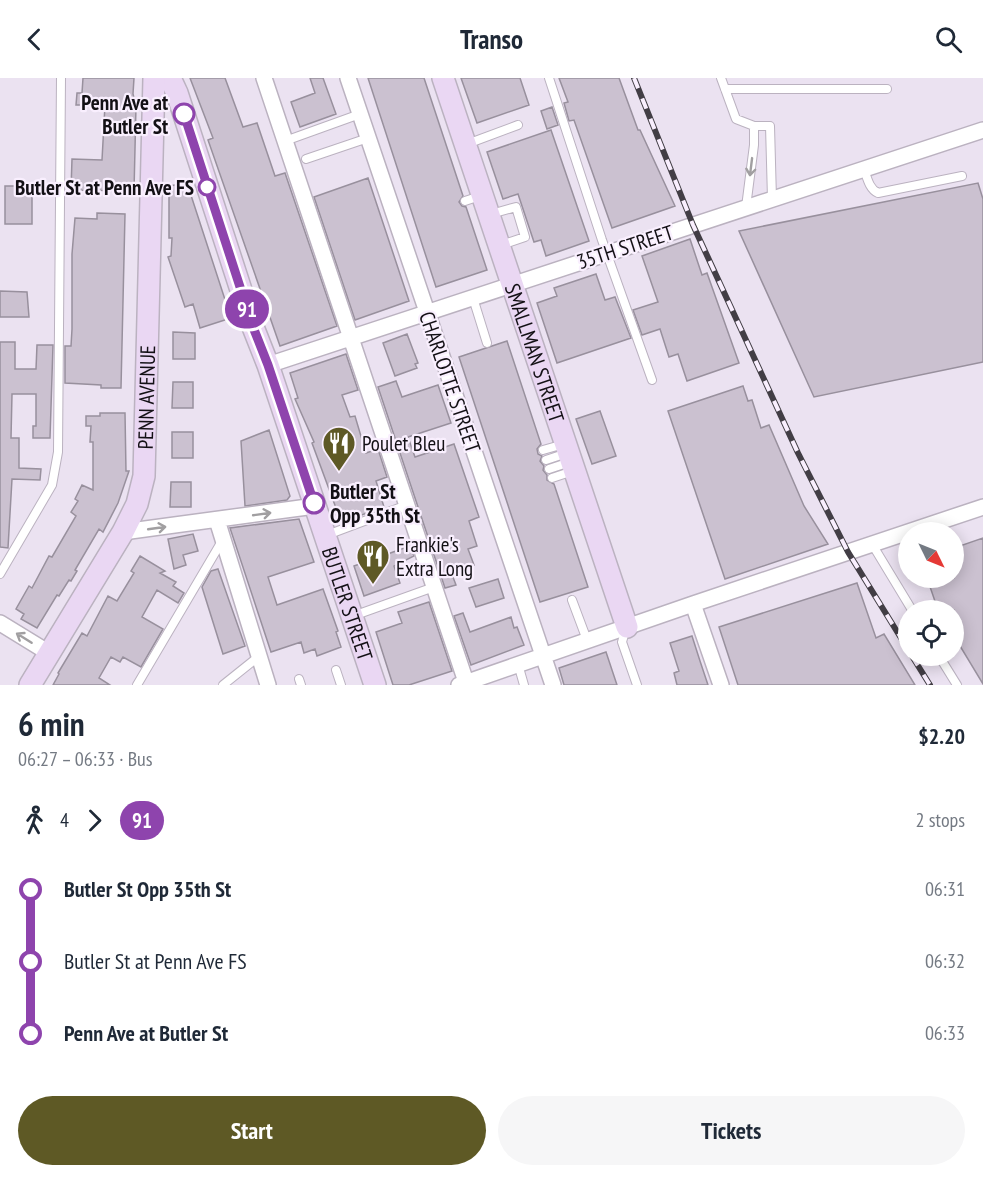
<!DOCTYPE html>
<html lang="en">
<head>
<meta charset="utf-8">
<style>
  :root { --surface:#fff; --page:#f6f6f7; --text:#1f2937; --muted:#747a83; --accent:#5e5925 }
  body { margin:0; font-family:"PT Sans Narrow",sans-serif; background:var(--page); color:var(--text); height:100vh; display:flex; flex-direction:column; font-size:22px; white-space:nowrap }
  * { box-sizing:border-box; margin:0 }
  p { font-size:20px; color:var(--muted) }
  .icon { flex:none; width:33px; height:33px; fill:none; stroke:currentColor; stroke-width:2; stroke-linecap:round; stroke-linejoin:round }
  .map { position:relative; height:607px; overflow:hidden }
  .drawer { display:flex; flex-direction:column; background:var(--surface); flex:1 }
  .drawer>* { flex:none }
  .badge { padding:0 12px; border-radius:20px; font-size:21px; line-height:39px }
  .needle { width:39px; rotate:133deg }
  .fabs { position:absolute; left:898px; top:444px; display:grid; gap:12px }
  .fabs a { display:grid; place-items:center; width:66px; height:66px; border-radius:50%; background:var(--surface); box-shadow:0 3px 15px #0003; font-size:30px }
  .map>.badge { position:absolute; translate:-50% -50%; box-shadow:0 0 0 3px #fff }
  .legs { display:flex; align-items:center; gap:9px; height:66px; padding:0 18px; font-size:20px }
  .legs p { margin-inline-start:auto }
  .overview { display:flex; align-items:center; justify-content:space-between; height:102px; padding:0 18px }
  h1 { font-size:33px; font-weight:800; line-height:45px }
  .action { display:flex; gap:12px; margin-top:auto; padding:12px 18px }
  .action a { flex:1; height:69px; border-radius:36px; background:var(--accent); color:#fff; font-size:24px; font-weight:800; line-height:69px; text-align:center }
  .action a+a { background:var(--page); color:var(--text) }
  ul { padding:0 18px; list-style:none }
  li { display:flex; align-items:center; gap:21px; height:72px; font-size:22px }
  li i { display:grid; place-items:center; width:9px; height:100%; margin:0 8px; background:currentColor }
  li i::after { content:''; width:15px; height:15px; margin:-8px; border:4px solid; border-radius:50%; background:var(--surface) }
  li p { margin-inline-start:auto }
  li:first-child i { background:linear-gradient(#0000 50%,currentColor 0) }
  li:last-child i { background:linear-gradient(currentColor 50%,#0000 0) }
  header { display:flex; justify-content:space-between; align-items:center; height:78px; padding:0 18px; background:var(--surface); font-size:27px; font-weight:800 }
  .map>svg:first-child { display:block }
  .building { fill:#cbc1d0; stroke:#98909d; stroke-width:1.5 }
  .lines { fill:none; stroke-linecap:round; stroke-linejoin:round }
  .lane-casing { stroke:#bbb2c0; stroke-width:10 }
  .street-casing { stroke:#bbb2c0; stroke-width:18 }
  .secondary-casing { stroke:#bbb2c0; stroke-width:24 }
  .lane { stroke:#fff; stroke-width:8 }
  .street { stroke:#fff; stroke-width:15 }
  .secondary { stroke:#ead7f3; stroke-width:21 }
  .rail-casing { stroke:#423e45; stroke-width:6 }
  .rail { stroke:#f9effe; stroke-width:4; stroke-dasharray:11; stroke-linecap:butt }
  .oneway { stroke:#a19fa1 }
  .line-1-casing { stroke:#fff; stroke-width:14 }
  .line-1 { stroke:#8e44ad; stroke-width:9 }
  .stop-1-dot { fill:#fff; stroke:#8e44ad; stroke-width:3 }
  .labels { text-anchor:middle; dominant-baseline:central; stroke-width:4.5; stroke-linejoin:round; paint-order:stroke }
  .stop-label { font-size:21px; font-weight:bold; fill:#131015; stroke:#f9effe; text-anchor:end }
  .street-label { font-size:21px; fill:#131015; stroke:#f9effe }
  .poi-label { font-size:21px; fill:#131015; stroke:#f9effe; text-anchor:start }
</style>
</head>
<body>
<header><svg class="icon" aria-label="back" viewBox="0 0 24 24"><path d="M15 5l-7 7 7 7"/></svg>Transo<svg class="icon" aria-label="search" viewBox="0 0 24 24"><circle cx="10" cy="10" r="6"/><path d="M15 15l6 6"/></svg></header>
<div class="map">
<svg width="983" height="607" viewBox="0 0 983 607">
  <rect width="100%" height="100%" fill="#ebe2f1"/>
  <path class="building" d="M83 0H134L133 16 136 28 134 113 71 112 72 81 102 82 105 27H76L77 15H82Z
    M190 0H225L243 49 257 45 275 98 285 95 337 248 280 268 208 62 213 60Z
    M310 0H323L336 36 300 49 291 24 315 15Z
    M368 0H424L463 118 459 124 462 128 466 129 487 192 436 209Z
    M461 0H520L529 27 477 45Z
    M559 0H619L638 52H640L675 128 612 150 574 42 569 43 564 25 568 24Z
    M552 29 558 47 547 51 541 33Z
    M551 52 589 163 546 178 541 162 534 164 518 116 503 121 487 74Z
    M368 100 409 223 355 242 314 119Z
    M187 105 231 240 200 250 193 226 185 229 168 179 171 178 172 160H169V108Z
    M978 105 983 121V284L814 319 739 153Z
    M5 108H32V146H5Z
    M97 135 125 136 121 310H101V307L65 305V268H71L72 251V176L75 140 97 141Z
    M690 161 702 197 707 195 739 285 687 303 678 276 669 279 660 251 642 257 633 232 658 224 642 178Z
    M596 196 605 222 615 219 631 260 557 285 537 225 557 218 554 210Z
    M0 213 27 214 29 239H0Z
    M173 254 195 255V281H173Z
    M407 256 418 285 415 286 417 290 395 298 383 265Z
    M507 263 541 366 537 371 538 376 542 378 540 383 544 388 543 392 547 397V402L554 406 588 509 540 524 459 279Z
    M0 264H15V291H36L37 267H53L50 360H33V348H36V316H12L11 360H19V390L41 391 40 402 12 401 8 470 0 469Z
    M346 276 358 312 342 317 350 339 355 338 366 375 378 371 387 399 376 403 384 429 339 445 334 430H336L312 365 314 364 295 321 298 320 290 295Z
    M396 303 402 319 438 307 451 345 408 359 415 379 454 366 479 439 469 443 477 468 468 471 474 487 451 494 456 507 445 510 378 309Z
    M173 304H193V330H172Z
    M743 308 748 323 752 322 761 350 769 347 804 428 828 466 725 501 668 333Z
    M600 333 616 378 592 386 576 341Z
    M100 335H125L126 393H129L118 425 103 454 99 451 75 492 77 493 71 503 69 502 59 518 57 517 37 550 21 541 24 536 16 531 29 508 32 510 49 478 52 479 76 438 71 434 78 423 75 421 82 407 93 412V364H90L91 348H86V338H100Z
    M269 352 290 418 287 422 245 428 241 363Z
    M172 354H193V380H172Z
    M171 404H191V429H170Z
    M299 441 314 484 268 499 277 527 323 511 338 553 336 554 341 569 317 578 315 571 304 575 301 564 271 574 230 450Z
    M193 456 198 473 183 477 186 487 174 491 168 461Z
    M983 460V606L954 558V532H938L927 500H954V470Z
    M410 468 414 478 394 488 400 505 364 518 354 488Z
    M140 478 165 493 160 495 176 504 173 508 184 515 178 525 157 512 142 539 163 551 141 589 123 579 120 584 111 579 99 600 110 607H53L59 596 58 595 82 555 87 558 108 518 117 523 134 495 131 493Z
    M218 491 245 568 223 576 202 509 211 493Z
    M498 501 504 520 476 529 469 510Z
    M857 505 876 560 884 556 915 607H738L719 549Z
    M429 524 452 593 409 607H393L376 554 402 545 398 534Z
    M463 535 470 554 511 539 514 550 517 549 524 567 471 587 454 538Z
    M692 558 700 583 708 607H677L674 595 679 593 670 565Z
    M606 574 617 607H564L559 590Z"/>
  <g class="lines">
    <defs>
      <path id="lane" d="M549 0 602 162 652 302
        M721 0 736 41 754 48H770L772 121
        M725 11H887
        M285 63 360 36
        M467 66 518 47
        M306 81 368 60
        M864 91C867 99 869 111 878 115L962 98
        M465 123 480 118
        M746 129 754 67V48
        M491 136 516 129 525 159 501 167
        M473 220 487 265
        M543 372 564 366
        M546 382 567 375
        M549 391 570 384
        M552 400 573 393
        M327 457 407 427
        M872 466 912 532
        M0 496 52 407 58 374 61 0
        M572 522 587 562
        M353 538 434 509
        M626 550 622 564 637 607
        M939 578 957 607
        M518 586 524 607
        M336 592 341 607
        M299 601 301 607
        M137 607 222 463
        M223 607 258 579"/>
      <path id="street" d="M264 0 467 607
        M348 0 553 607
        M268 287 983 52
        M217 442 268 607
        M123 454 315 428
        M693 526 721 607
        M0 545 49 575
        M459 607 693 526 983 429"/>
      <g id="secondary">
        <path id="s1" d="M170 0 177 15 253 249 268 287 375 607"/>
        <path id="s2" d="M443 0 627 549"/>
        <path id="s3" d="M30 607 123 454 137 426 144 398 154 0"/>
      </g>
    </defs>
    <use href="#lane" class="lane-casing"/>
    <use href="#street" class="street-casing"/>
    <use href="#secondary" class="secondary-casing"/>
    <use href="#lane" class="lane"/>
    <use href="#street" class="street"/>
    <use href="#secondary" class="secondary"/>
    <defs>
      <path id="rail" d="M634 0 693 147 798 375 848 474 909 573
        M912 578 930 607"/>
    </defs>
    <use href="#rail" class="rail-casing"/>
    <use href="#rail" class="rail"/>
  </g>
  <defs><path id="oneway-shaft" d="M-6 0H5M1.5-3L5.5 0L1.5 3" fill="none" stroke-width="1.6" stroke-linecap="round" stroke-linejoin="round" transform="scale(1.5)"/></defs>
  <g class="oneway">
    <use href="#oneway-shaft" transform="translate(751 89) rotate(97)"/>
    <use href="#oneway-shaft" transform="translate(262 436) rotate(-8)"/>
    <use href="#oneway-shaft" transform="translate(157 450) rotate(-8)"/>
    <use href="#oneway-shaft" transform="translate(24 560) rotate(-148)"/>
  </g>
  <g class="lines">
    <defs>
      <path id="line-1" d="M184 36 253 249 268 287 314 425"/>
    </defs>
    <use href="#line-1" class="line-1-casing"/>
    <use href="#line-1" class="line-1"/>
  </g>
  <defs>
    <symbol id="restaurant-pin" viewBox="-11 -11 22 30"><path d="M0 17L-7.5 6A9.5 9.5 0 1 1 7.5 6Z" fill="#5e5925" stroke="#f9effe"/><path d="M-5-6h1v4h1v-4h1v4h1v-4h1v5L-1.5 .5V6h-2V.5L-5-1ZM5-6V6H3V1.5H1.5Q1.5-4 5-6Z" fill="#fff"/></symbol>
  </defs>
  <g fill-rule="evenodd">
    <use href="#restaurant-pin" x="320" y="346" width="38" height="52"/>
    <use href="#restaurant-pin" x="354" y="459" width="38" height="52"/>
  </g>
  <g class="stop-1-dot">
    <circle cx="184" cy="36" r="10"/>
    <circle cx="207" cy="109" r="8"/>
    <circle cx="314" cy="425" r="10"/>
  </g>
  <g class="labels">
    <g class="stop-label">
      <text x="168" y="24">Penn Ave at<tspan x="168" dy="24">Butler St</tspan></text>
      <text x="194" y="109">Butler St at Penn Ave FS</text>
      <text x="330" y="413" text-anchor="start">Butler St<tspan x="330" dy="24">Opp 35th St</tspan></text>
    </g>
    <g class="street-label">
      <text transform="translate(625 169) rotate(-18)">35TH STREET</text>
      <text stroke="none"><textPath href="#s2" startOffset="290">SMALLMAN STREET</textPath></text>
      <text transform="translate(450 304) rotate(71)">CHARLOTTE STREET</text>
      <text stroke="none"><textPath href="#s3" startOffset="318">PENN AVENUE</textPath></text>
      <text stroke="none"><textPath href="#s1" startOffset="555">BUTLER STREET</textPath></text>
    </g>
    <g class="poi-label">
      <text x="362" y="365">Poulet Bleu</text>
      <text x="396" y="466">Frankie's<tspan x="396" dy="24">Extra Long</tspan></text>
    </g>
  </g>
</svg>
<div class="fabs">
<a><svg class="needle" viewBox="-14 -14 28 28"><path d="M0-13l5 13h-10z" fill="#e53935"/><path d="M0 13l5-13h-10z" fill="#747a83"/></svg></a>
<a><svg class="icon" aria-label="locate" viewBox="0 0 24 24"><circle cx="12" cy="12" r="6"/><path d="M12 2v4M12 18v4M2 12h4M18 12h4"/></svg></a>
</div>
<b class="badge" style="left:247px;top:231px;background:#8e44ad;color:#fff">91</b>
</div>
<section class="drawer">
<div class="overview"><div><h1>6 min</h1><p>06:27 – 06:33 · Bus</p></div><b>$2.20</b></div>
<div class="legs"><svg class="icon" aria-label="walk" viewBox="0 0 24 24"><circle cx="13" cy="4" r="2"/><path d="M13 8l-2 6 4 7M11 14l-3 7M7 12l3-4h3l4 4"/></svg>4<svg class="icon" aria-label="forward" viewBox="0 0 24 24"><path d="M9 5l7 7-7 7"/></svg><b class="badge" style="background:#8e44ad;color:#fff">91</b><p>2 stops</p></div>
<ul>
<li><i style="color:#8e44ad"></i><b>Butler St Opp 35th St</b><p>06:31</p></li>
<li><i style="color:#8e44ad"></i><span>Butler St at Penn Ave FS</span><p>06:32</p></li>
<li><i style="color:#8e44ad"></i><b>Penn Ave at Butler St</b><p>06:33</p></li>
</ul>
<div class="action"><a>Start</a><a>Tickets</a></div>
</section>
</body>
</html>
